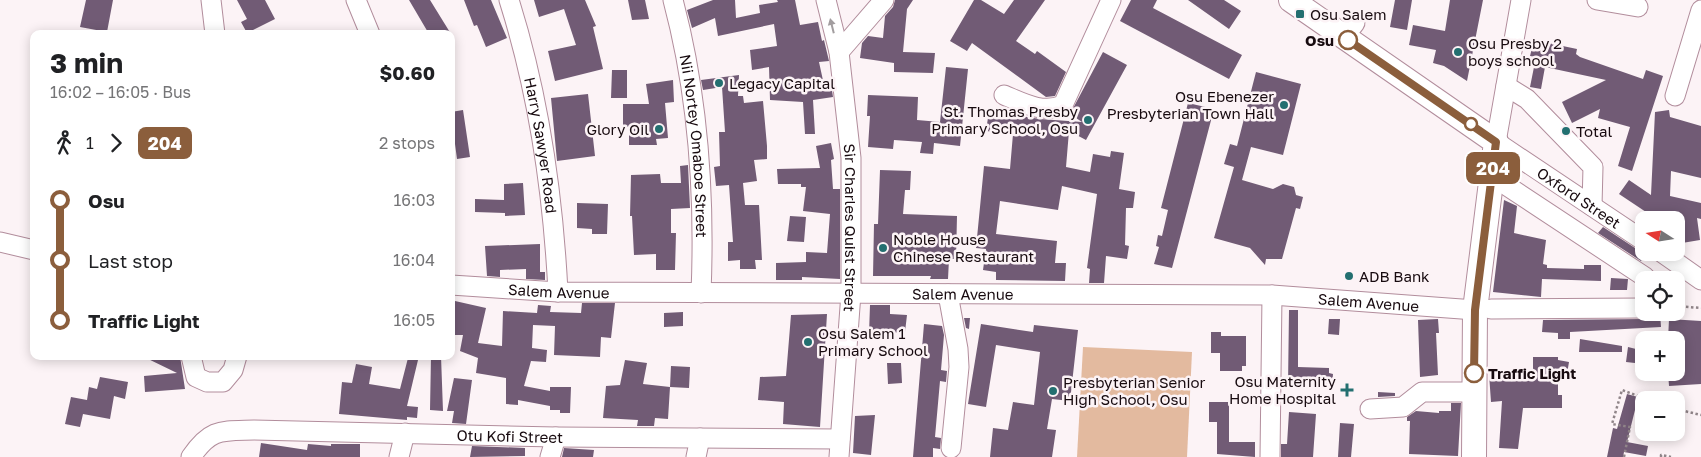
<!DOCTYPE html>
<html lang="en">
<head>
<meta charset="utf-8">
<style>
  :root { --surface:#fff; --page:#f2f2f2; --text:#202124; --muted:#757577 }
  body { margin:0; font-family:"Golos Text",sans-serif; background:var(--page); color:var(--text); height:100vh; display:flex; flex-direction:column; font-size:19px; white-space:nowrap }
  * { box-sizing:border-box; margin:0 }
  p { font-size:16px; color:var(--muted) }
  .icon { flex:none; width:28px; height:28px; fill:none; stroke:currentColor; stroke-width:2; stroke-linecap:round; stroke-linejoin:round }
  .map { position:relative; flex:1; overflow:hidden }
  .details { position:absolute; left:30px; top:30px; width:425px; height:330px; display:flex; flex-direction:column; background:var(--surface); border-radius:10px; box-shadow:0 2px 12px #0003 }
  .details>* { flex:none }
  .badge { padding:0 10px; border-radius:8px; font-size:18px; line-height:32px }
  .needle { width:32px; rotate:282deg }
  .fabs { position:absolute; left:1635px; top:211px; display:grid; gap:10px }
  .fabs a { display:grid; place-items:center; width:50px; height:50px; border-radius:10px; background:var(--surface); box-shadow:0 2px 12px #0003; font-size:25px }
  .map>.badge { position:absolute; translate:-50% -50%; box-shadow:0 0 0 2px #fff }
  .legs { display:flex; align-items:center; gap:8px; height:55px; padding:0 20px; font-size:16px }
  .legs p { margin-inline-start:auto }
  .summary { display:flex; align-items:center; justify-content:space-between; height:85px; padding:0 20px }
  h1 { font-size:28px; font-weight:700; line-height:38px }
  ul { padding:0 20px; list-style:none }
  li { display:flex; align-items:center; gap:18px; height:60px; font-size:19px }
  li i { display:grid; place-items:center; width:8px; height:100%; margin:0 6px; background:currentColor }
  li i::after { content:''; width:12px; height:12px; margin:-6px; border:4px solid; border-radius:50%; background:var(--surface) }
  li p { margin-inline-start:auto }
  li:first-child i { background:linear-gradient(#0000 50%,currentColor 0) }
  li:last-child i { background:linear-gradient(currentColor 50%,#0000 0) }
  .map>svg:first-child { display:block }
  .green { fill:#e3ba9f }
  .building { fill:#715b75 }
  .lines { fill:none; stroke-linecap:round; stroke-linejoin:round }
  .minor-casing { stroke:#b28d9c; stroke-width:21 }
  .major-casing { stroke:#b28d9c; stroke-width:26 }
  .path { stroke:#908589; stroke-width:2.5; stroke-dasharray:2.5 2.5; stroke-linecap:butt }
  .minor { stroke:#fff; stroke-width:19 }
  .major { stroke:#fff; stroke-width:24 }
  .oneway { fill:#a29d9f }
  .line-1-casing { stroke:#fff; stroke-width:11 }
  .line-1 { stroke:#8b5e3c; stroke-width:8 }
  .poi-dot { fill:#236f70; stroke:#fcf3f6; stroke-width:2 }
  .stop-1-dot { fill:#fff; stroke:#8b5e3c; stroke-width:2.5 }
  .labels { text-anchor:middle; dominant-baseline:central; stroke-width:5; stroke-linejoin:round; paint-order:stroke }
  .poi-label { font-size:15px; fill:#170a0f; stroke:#fcf3f6; text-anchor:start }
  .stop-label { font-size:15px; font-weight:bold; fill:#170a0f; stroke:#fcf3f6; text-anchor:end }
  .street-label { font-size:15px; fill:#170a0f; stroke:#fcf3f6 }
</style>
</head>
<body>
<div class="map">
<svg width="1701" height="457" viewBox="0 0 1701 457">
  <rect width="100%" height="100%" fill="#fcf3f6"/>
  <path class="green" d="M1083 347 1192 352 1187 457H1077Z"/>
  <path class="building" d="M86 0H113L107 32 80 27Z
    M237 0H265L275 19 247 33 241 22 247 19Z
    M409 0H430L451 34H429Z
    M464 0H491L507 38 486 47 477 25 474 26Z
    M534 0H585L596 26 593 27 603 69 555 81 548 51 576 45 564 9 539 17Z
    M628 0H645L649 19 632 20Z
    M713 0H735L736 18 760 13 759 5 778 2 777 0H795L800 25 818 22 822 41 824 40 829 61 819 62 824 85 831 84 833 97 813 100 815 134H805L803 102 770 100 769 67 752 70 750 50 777 46 774 24 718 36 715 18 692 28 687 10Z
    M895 0H913L907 9 903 52 935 53 933 73 894 72V63L860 58 862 43 868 36 883 38 885 16 893 7Z
    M974 0H981L1004 14 1014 0H1045L1016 41 1035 54 1037 51 1066 72 1055 96 1046 97 972 43 967 51 950 41Z
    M1131 0H1157L1153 8 1242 55 1229 79 1120 21Z
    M1188 0H1224L1241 11 1229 29Z
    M1395 0H1412L1407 30 1390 27Z
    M1450 0H1483L1467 81 1444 66 1433 63 1436 50 1409 45 1413 25 1445 31Z
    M1534 40 1577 49 1576 54 1580 57 1643 79 1646 70 1663 76 1632 171 1618 166 1630 127 1598 118 1600 109 1572 123 1562 102 1606 80 1545 67 1541 89 1530 87 1536 57 1530 56Z
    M1103 52 1127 65 1086 140 1069 131 1066 167 1090 172 1093 154 1110 157 1111 151 1124 153 1119 189 1135 192 1133 208H1126L1125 245 1129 246 1127 259 1106 256 1104 283H1089L1090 269 1087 268 1097 194 1062 186 1058 210 1000 201 996 234 1057 241 1055 263H1066L1065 281 996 280V272L983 270 986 249 976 248 984 166 1010 169 1013 134 986 131 989 111 1040 119 1082 122 1070 114Z
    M946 67 968 69 960 146 934 143 933 154 920 153 922 142 894 140 893 149 868 147 870 116H867L868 95 918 97 917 120 940 122Z
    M612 70H627V98H611Z
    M1256 72 1301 84 1283 155 1251 147 1242 180 1273 189 1283 184 1294 187 1296 195 1303 197 1300 209 1296 208 1282 259H1266L1265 265 1250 248 1214 238 1234 167 1224 164 1230 144 1237 146Z
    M739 75 738 96H743L744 103 763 101 767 146V159L754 160 757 181 743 183 745 205H759L762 260H755L756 269H740V260L728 261V242H733L729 185 716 186 714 167 720 166 719 132H725L722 87 703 90 701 80Z
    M673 80 674 102 665 103 668 138 656 139 657 145H629V127H623V104H649L646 84Z
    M588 94 595 156 557 161 551 98Z
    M1188 103 1214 109 1172 268 1154 264 1159 247 1156 246 1158 235 1162 236 1168 210 1161 208Z
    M463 110 470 157 457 159 455 144H451V112Z
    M1669 110 1670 117 1701 126V178L1671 171 1670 196 1701 203V219L1697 218 1700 240 1676 244V220H1658L1619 194 1629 180 1651 195 1655 112Z
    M831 143 834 159 831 160 833 189H840V279L802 277V280H776V263L806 262V252L827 253 830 214 803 211 806 187H801V184H778L777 169 820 168 816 146Z
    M688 165 690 208 671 209V233H676L675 270H656V254L634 255 632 216H630L631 175 660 174 661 183H681L680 166Z
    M880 170 911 171 910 190H905L903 214 957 216 956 259H949L948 279H930L931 276H873L874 224H878Z
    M523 183 525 215 505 216V213L475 212V199L504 200V184Z
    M1504 200 1517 206 1514 233 1546 240 1543 264 1547 265V268L1584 269V265H1601V281L1542 279 1541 297 1493 292Z
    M577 203 608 204 607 234H592V229L577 228Z
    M790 216 806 217 804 242 787 241Z
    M1603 227 1638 250 1647 252 1641 261 1598 233Z
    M540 244V272H545V280L526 279V269L500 270V277L487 276 485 246Z
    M1611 278 1628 279 1627 290H1610Z
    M455 301 486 308 478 343 502 346 503 311 537 313 538 305 551 306 550 312 581 313 582 303H615L611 338 601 337 600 357 554 355 555 326 533 325 532 348 547 350 546 362 531 361 524 386 550 391V387H571L570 413H560V410H550V406L518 400V405L506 404V378L476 373 478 358 460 351 463 335H451V316H455Z
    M870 305H890V314L907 315 905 332 869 334Z
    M1289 310H1298V367L1329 368V373L1333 374 1332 387 1288 386Z
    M683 312V326L664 327V313Z
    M1654 312H1660L1661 327 1570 332V339H1558V333L1542 332 1543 320 1644 319 1650 317Z
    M827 314 820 427 783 424 784 402 758 400 760 377 786 376 791 315Z
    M964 318H970L969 329 966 328Z
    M1329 319H1340L1339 335 1328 334Z
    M1438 319 1439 333H1436L1438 375 1420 377 1418 320Z
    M1669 319 1701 321V384L1669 386 1668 372H1676V340H1668Z
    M924 324 942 326 944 335 941 370 947 371 946 382 940 381 935 437 941 438 940 449 933 448V457H913Z
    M981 324 1033 332 1034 325 1078 330 1070 401 1052 399 1047 429 1056 430 1052 457H990L993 428 1008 430 1013 402 1034 405 1040 352 996 345 986 407 968 404Z
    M1211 332H1221V336H1246V366H1242V371H1220V353H1211Z
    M1580 339 1622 346V352H1579Z
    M1628 347 1644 351V364L1626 362Z
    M142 356H180L185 389 145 392 144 376 177 373Z
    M431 356H441L443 411 430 410Z
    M1533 357H1558V360L1569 362 1567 374 1558 373V395H1562V408H1523L1518 449 1499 448 1502 401 1491 402 1489 374 1533 371Z
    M408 358 418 360 407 406 418 407 417 418 407 417V420L339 414 342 382 352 383 356 364 372 367 369 384 400 389Z
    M625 360 647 363 643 384 670 387 668 419 655 418 654 426H637L638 420 603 418 606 386 620 385Z
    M887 363H901L902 383 888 384Z
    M671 366 690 367 689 388 670 387Z
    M100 377 128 382 125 399 114 396 110 419 83 414 80 427 65 424 71 397 87 400 89 387 97 389Z
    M454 378 472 380 466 424 452 423 454 411H447Z
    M1378 392 1395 393V396L1378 397Z
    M1627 394 1645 399 1641 412 1635 410 1627 442 1648 446 1646 456 1624 452 1623 457H1607L1613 428 1617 429Z
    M1209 402H1229V442H1255V457L1217 454V422H1209Z
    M1451 403H1461L1458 456 1409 454 1410 421H1407V417L1416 411 1439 413V411H1451Z
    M1289 412 1316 414 1313 457H1281V444H1287Z
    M875 415 871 455 853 453 855 416Z
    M1340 423 1354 424 1351 457H1338Z
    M261 443 307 450 308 444 331 446V444H360V457H259Z
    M472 446 525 448V456L470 457Z
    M564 448 594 450 593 457H562Z"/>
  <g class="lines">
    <defs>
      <g id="minor">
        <path d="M211 0 215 34"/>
        <path d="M356 0 370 34"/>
        <path id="s1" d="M509 0C539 95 553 193 558 292"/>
        <path id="s2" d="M673 0C698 94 705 196 701 293"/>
        <path id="s3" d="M826 0 839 52 851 158V293L839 457"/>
        <path id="s4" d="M1521 0 1496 142 1644 241"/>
        <path d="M1597 0 1638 7"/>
        <path d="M1344 37 1355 23"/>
        <path d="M839 52 884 0"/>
        <path d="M1506 86 1527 99 1593 167 1592 206"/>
        <path d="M1004 95C1023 103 1043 114 1063 105L1111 0"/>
        <path d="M1675 96 1701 10"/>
        <path d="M1492 176 1645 277"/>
        <path d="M0 242 34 250"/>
        <path d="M1661 252 1701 280"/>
        <path id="s5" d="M451 285 558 292 1272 295 1475 310"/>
        <path d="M948 294 958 349 959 367 951 448"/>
        <path d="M1491 309 1644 308"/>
        <path d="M191 356 196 377 207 382H223L233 370 237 356"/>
        <path d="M1370 409 1403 407 1422 392H1474"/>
        <path id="s6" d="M191 457C211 428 221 431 254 430L556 437 840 439"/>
        <path d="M399 457 405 433"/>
        <path d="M550 457 556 437"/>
        <path d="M696 457 700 438"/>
        <path d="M1270 457 1272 295"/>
      </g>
      <path id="major" d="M1291 0 1496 142 1475 310 1474 457"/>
    </defs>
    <use href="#minor" class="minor-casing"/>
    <use href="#major" class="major-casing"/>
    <path class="path" d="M1676 306 1701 308
      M1676 409 1701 415
      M1624 457 1630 427 1612 424 1622 390 1649 400
      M1661 457V455L1671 457"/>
    <use href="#minor" class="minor"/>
    <use href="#major" class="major"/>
  </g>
  <defs><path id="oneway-solid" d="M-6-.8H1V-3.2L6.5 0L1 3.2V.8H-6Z" transform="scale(1.25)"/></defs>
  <use class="oneway" href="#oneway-solid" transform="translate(832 26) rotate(-104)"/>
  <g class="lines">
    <defs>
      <path id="line-1" d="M1348 40 1496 142 1475 310 1474 373"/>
    </defs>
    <use href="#line-1" class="line-1-casing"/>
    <use href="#line-1" class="line-1"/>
  </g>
  <g class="poi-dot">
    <rect x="1295" y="9" width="10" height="10" rx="2.5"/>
    <circle cx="1458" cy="52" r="5"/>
    <circle cx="719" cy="83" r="5"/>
    <circle cx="1284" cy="105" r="5"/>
    <circle cx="1088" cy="120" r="5"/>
    <circle cx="659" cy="129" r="5"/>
    <circle cx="1566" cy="131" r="5"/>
    <circle cx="883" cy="248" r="5"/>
    <circle cx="1349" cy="276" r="5"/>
    <circle cx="808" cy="342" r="5"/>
    <path d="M1344.5 382.5h5v5h5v5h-5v5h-5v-5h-5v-5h5z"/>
    <circle cx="1053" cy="391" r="5"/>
  </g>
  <g class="stop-1-dot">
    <circle cx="1348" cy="40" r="9"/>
    <circle cx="1471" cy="124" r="6"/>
    <circle cx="1474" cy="373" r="9"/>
  </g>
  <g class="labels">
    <g class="poi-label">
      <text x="1310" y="14">Osu Salem</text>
      <text x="1468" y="43">Osu Presby 2<tspan x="1468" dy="17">boys school</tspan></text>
      <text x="729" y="83">Legacy Capital</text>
      <text x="1274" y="96" text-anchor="end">Osu Ebenezer<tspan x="1274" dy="17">Presbyterian Town Hall</tspan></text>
      <text x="1078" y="111" text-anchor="end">St. Thomas Presby<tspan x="1078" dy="17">Primary School, Osu</tspan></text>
      <text x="649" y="129" text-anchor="end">Glory Oil</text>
      <text x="1576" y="131">Total</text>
      <text x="893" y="239">Noble House<tspan x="893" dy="17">Chinese Restaurant</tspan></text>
      <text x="1359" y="276">ADB Bank</text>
      <text x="818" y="333">Osu Salem 1<tspan x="818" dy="17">Primary School</tspan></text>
      <text x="1336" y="381" text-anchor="end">Osu Maternity<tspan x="1336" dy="17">Home Hospital</tspan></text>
      <text x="1063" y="382">Presbyterian Senior<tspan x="1063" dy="17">High School, Osu</tspan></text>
    </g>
    <g class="stop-label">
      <text x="1334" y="40">Osu</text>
      <text x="1488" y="373" text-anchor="start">Traffic Light</text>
    </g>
    <g class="street-label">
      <text stroke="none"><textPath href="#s1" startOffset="149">Harry Sawyer Road</textPath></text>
      <text stroke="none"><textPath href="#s2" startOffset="148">Nii Nortey Omaboe Street</textPath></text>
      <text stroke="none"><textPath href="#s4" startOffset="244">Oxford Street</textPath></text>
      <text stroke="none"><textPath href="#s3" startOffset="230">Sir Charles Quist Street</textPath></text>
      <text stroke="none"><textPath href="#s5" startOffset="108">Salem Avenue</textPath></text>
      <text stroke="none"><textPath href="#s5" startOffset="512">Salem Avenue</textPath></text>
      <text stroke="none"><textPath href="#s5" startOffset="918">Salem Avenue</textPath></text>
      <text stroke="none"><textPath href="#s6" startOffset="329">Otu Kofi Street</textPath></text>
    </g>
  </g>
</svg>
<div class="fabs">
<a><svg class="needle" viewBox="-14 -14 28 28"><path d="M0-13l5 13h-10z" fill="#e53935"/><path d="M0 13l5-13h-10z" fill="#757577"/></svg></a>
<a><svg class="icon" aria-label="locate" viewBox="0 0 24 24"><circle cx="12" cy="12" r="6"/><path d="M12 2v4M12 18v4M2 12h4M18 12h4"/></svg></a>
<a>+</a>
<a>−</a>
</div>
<b class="badge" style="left:1493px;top:168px;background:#8b5e3c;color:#fff">204</b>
<section class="details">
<div class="summary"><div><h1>3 min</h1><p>16:02 – 16:05 · Bus</p></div><b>$0.60</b></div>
<div class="legs"><svg class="icon" aria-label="walk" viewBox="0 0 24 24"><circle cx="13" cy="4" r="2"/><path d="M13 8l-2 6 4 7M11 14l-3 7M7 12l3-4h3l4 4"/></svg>1<svg class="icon" aria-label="forward" viewBox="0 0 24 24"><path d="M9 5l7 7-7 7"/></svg><b class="badge" style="background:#8b5e3c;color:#fff">204</b><p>2 stops</p></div>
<ul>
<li><i style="color:#8b5e3c"></i><b>Osu</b><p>16:03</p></li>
<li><i style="color:#8b5e3c"></i><span>Last stop</span><p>16:04</p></li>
<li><i style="color:#8b5e3c"></i><b>Traffic Light</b><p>16:05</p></li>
</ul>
</section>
</div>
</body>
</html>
